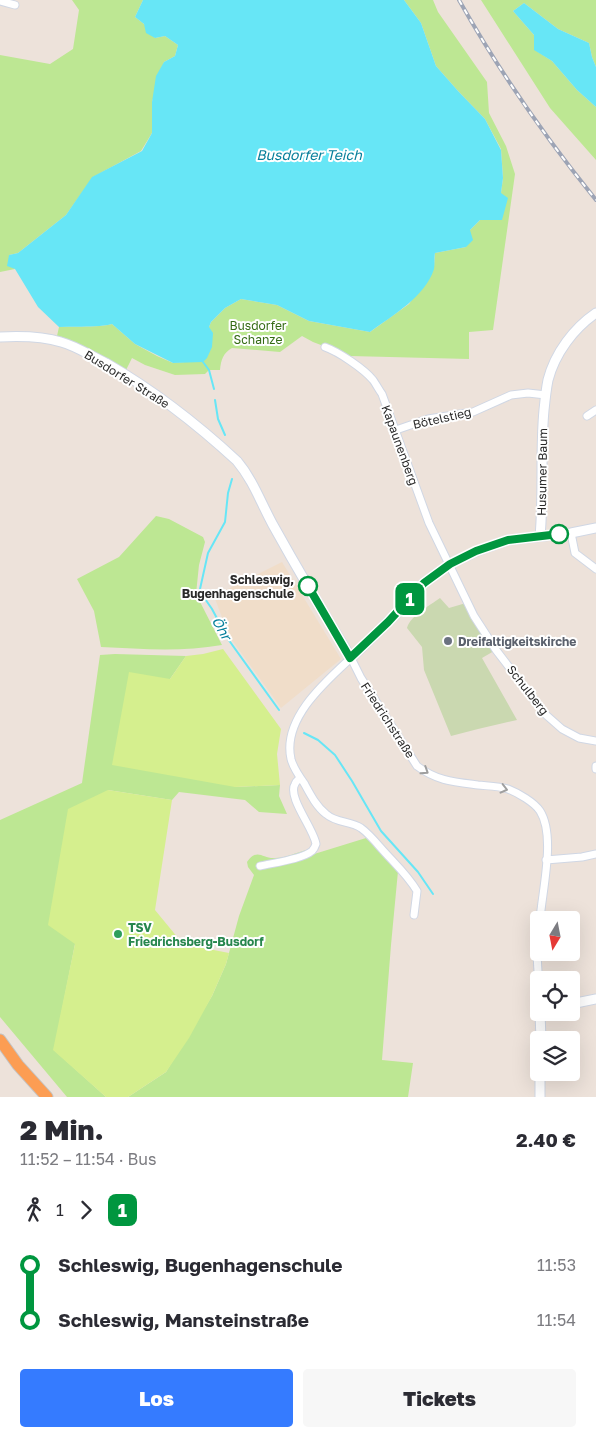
<!DOCTYPE html>
<html lang="de">
<head>
<meta charset="utf-8">
<style>
  :root { --surface:#fff; --page:#f7f7f7; --text:#2b2b33; --muted:#7c7c81; --accent:#357bff }
  body { margin:0; font-family:"Golos Text",sans-serif; background:var(--page); color:var(--text); height:100vh; display:flex; flex-direction:column; font-size:19px; white-space:nowrap }
  * { box-sizing:border-box; margin:0 }
  p { font-size:16px; color:var(--muted) }
  .icon { flex:none; width:28px; height:28px; fill:none; stroke:currentColor; stroke-width:2; stroke-linecap:round; stroke-linejoin:round }
  .map { position:relative; height:1097px; overflow:hidden }
  .panel { display:flex; flex-direction:column; background:var(--surface); flex:1 }
  .panel>* { flex:none }
  .badge { padding:0 10px; border-radius:8px; font-size:18px; line-height:32px }
  .needle { width:32px; rotate:190deg }
  .fabs { position:absolute; left:530px; top:911px; display:grid; gap:10px }
  .fabs a { display:grid; place-items:center; width:50px; height:50px; border-radius:5px; background:var(--surface); box-shadow:0 5px 20px #0002; font-size:25px }
  .map>.badge { position:absolute; translate:-50% -50%; box-shadow:0 0 0 2px #fff }
  .legs { display:flex; align-items:center; gap:8px; height:55px; padding:0 20px; font-size:16px }
  .legs p { margin-inline-start:auto }
  .summary { display:flex; align-items:center; justify-content:space-between; height:85px; padding:0 20px }
  h1 { font-size:28px; font-weight:800; line-height:38px }
  .button { display:flex; gap:10px; margin-top:auto; padding:10px 20px }
  .button a { flex:1; height:58px; border-radius:5px; background:var(--accent); color:#fff; font-size:20px; font-weight:800; line-height:58px; text-align:center }
  .button a+a { background:var(--page); color:var(--text) }
  ul { padding:0 20px; list-style:none }
  li { display:flex; align-items:center; gap:18px; height:55px; font-size:19px }
  li i { display:grid; place-items:center; width:8px; height:100%; margin:0 6px; background:currentColor }
  li i::after { content:''; width:12px; height:12px; margin:-6px; border:4px solid; border-radius:50%; background:var(--surface) }
  li p { margin-inline-start:auto }
  li:first-child i { background:linear-gradient(#0000 50%,currentColor 0) }
  li:last-child i { background:linear-gradient(currentColor 50%,#0000 0) }
  .map>svg:first-child { display:block }
  .education { fill:#f0ddc9 }
  .green { fill:#bde793 }
  .cemetery { fill:#cad8b0 }
  .pitch { fill:#d5ef8e }
  .water { fill:#67e6f6 }
  .lines { fill:none; stroke-linecap:round; stroke-linejoin:round }
  .stream { stroke:#67e6f6; stroke-width:2 }
  .minor-casing { stroke:#d0d7e4; stroke-width:9 }
  .tertiary-casing { stroke:#d0d7e4; stroke-width:11 }
  .trunk-casing { stroke:#c3c3c3; stroke-width:13 }
  .minor { stroke:#fff; stroke-width:7 }
  .tertiary { stroke:#fff; stroke-width:9 }
  .trunk { stroke:#fc9d53; stroke-width:11 }
  .rail-casing { stroke:#9da4b5; stroke-width:4 }
  .rail { stroke:#fff; stroke-width:2; stroke-dasharray:5.5; stroke-linecap:butt }
  .oneway { stroke:#9f9f9f }
  .line-1-casing { stroke:#fff; stroke-width:11 }
  .line-1 { stroke:#00963f; stroke-width:8 }
  .stop-1-dot { fill:#fff; stroke:#00963f; stroke-width:2.5 }
  .worship-dot { fill:#6b7280; stroke:#fff; stroke-width:2 }
  .leisure-dot { fill:#2e9e5b; stroke:#fff; stroke-width:2 }
  .labels { text-anchor:middle; dominant-baseline:central; stroke-width:4; stroke-linejoin:round; paint-order:stroke }
  .park-label { font-size:12px; fill:#356b15; stroke:#fff }
  .street-label { font-size:12px; fill:#2a2a2a; stroke:#fff }
  .stop-label { font-size:12px; font-weight:bold; fill:#2a2a2a; stroke:#fff; text-anchor:end }
  .worship-label { font-size:12px; font-weight:bold; fill:#5b616d; stroke:#fff; text-anchor:start }
  .leisure-label { font-size:12px; font-weight:bold; fill:#27864d; stroke:#fff; text-anchor:start }
  .water-label { font-size:14px; font-style:italic; fill:#067f9b; stroke:#fff }
</style>
</head>
<body>
<div class="map">
<svg width="596" height="1097" viewBox="0 0 596 1097">
  <rect width="100%" height="100%" fill="#ede2da"/>
  <path class="education" d="M282 562 341 659 281 708 229 636 214 596Z"/>
  <path class="green" d="M72 0H143L135 17 144 24 155 38 165 36 178 45 175 56 164 62 152 102V133L141 151 93 177 66 215 18 253 9 255 15 269 0 272V55L50 64 73 49 79 10Z
    M404 0H433L438 12 487 82 489 113 506 146 515 174 493 330 469 332V359L350 356 313 342 302 336 280 352 232 348C223 353 221 360 220 370H209L205 374 175 375 145 365 132 358 126 370 90 350 57 336 59 327C76 326 96 328 112 324L135 344 157 356 173 363 185 362 209 327 211 322 225 308 241 299 277 305 309 321 370 332 409 304 434 267 435 253 466 247 470 230 480 220 501 193 503 178 501 149 485 119 458 91 436 66 421 23Z
    M481 0H596V67L592 57 589 43 558 29 524 3 513 11 534 35 535 50 552 61 577 90 596 107V160L550 108Z
    M156 516 169 519 203 537 205 542 199 565 196 594 222 645C182 652 142 649 101 647L94 611 77 579 119 557Z
    M115 654 186 656 170 679 235 787 280 785 279 796 287 814 259 812 245 800 179 792 172 800 108 790 75 944 54 1050 106 1097H67L0 1017V820L82 783 100 655Z
    M366 838 398 871 391 945 382 1060 413 1063 408 1097H128L166 1072 212 996 226 964 239 916 254 875 248 867 247 862C258 847 262 859 275 858 285 858 296 853 306 850L311 855Z"/>
  <path class="cemetery" d="M440 598 449 608 466 603 494 651 482 658 517 720 478 729 451 736 424 670 422 647 407 628C411 615 429 606 440 598Z"/>
  <path class="pitch" d="M223 649 281 729 277 754 280 785 235 787 112 765 129 672 170 679 186 656 203 654Z
    M108 790 172 800 155 910 183 944 229 953 226 964 212 996 189 1038 166 1072 128 1097H106L53 1050 75 944 48 925 68 809Z"/>
  <path class="water" d="M143 0H404L421 23 436 66 458 91 485 119 501 150 503 178 501 193 508 198 502 220H480L470 230 473 240 466 247 435 253C434 258 435 264 434 269 425 297 393 315 370 332L309 321 277 305 241 299 225 308 211 322 209 327 213 333 212 347 207 358 203 362 173 363 135 344 112 324C96 328 77 326 59 327L38 307 15 269 7 266 9 255 18 253 66 215 92 177 142 151 152 133V102L156 76 164 62 175 56 178 45 165 36 155 38 146 33 144 24 135 17Z
    M524 3 558 29 589 43 592 57 596 67V107L577 90 552 61 534 50V35L513 11Z"/>
  <g class="lines">
    <path class="stream" d="M203 362 209 370 214 389
      M215 400 218 419 225 435
      M232 479 228 493 225 522 208 553 200 589 201 593 212 609 228 639 279 710
      M304 733 318 740 335 755 352 781 381 831 418 872 433 894"/>
    <defs>
      <path id="minor" d="M0 1 15 5
        M325 347C339 352 364 369 373 380 376 384 379 390 382 394L429 523 474 616 496 650 545 714 562 729 579 738 596 741
        M587 416 596 410
        M396 430 428 419 473 412 511 395 528 393 546 395
        M571 533 575 553 596 569
        M596 766V769
        M546 860 582 857 596 854
        M260 866C272 863 303 859 312 851 314 849 315 847 316 844 314 829 287 797 295 784 296 781 298 780 300 778
        M414 915 417 891C407 874 392 861 380 847 374 840 368 833 361 828 350 821 336 823 326 814 316 806 310 794 304 783 299 776 293 767 291 759 282 719 325 682 351 658L361 678 417 766C437 781 454 782 478 785 488 786 499 786 508 789 518 793 534 802 540 811 556 836 542 891 540 920
        M539 932 537 954 539 989"/>
      <path id="tertiary" d="M0 337C20 336 42 336 61 342 76 346 91 356 106 363 153 390 197 424 237 461 253 480 261 503 273 525 298 570 324 614 351 658L399 611 424 583 450 564 477 551 508 540 571 533 596 528
        M540 536C544 494 540 452 544 410 545 400 546 390 548 380 555 353 574 328 596 313
        M571 1004 596 999
        M540 1012 541 1040
        M540 1097V1072"/>
      <path id="trunk" d="M0 1040 18 1065 47 1097"/>
    </defs>
    <use href="#minor" class="minor-casing"/>
    <use href="#tertiary" class="tertiary-casing"/>
    <use href="#trunk" class="trunk-casing"/>
    <use href="#minor" class="minor"/>
    <use href="#tertiary" class="tertiary"/>
    <use href="#trunk" class="trunk"/>
    <defs>
      <path id="rail" d="M459 0C499 71 545 137 596 200"/>
    </defs>
    <use href="#rail" class="rail-casing"/>
    <use href="#rail" class="rail"/>
  </g>
  <defs><path id="oneway-chevron" d="M-2-3.5L2.5 0L-2 3.5" fill="none" stroke-width="1.6" stroke-linecap="round" stroke-linejoin="round" transform="scale(1.25)"/></defs>
  <g class="oneway">
    <use href="#oneway-chevron" transform="translate(425 771) rotate(33)"/>
    <use href="#oneway-chevron" transform="translate(504 789) rotate(14)"/>
  </g>
  <g class="lines">
    <defs>
      <path id="line-1" d="M308 586 350 658 388 622 424 583 450 564 476 551 508 540 559 534"/>
    </defs>
    <use href="#line-1" class="line-1-casing"/>
    <use href="#line-1" class="line-1"/>
  </g>
  <g class="stop-1-dot">
    <circle cx="559" cy="534" r="9"/>
    <circle cx="308" cy="586" r="9"/>
  </g>
  <circle class="worship-dot" cx="448" cy="641" r="5"/>
  <circle class="leisure-dot" cx="118" cy="934" r="5"/>
  <g class="labels">
    <g class="park-label">
      <text x="258" y="325">Busdorfer<tspan x="258" dy="14">Schanze</tspan></text>
    </g>
    <g class="street-label">
      <text transform="translate(127 379) rotate(32)">Busdorfer Straße</text>
      <text transform="translate(442 418) rotate(-13)">Bötelstieg</text>
      <text transform="translate(400 445) rotate(70)">Kapaunenberg</text>
      <text transform="translate(542 472) rotate(-89)">Husumer Baum</text>
      <text transform="translate(528 690) rotate(52)">Schulberg</text>
      <text transform="translate(388 720) rotate(57)">Friedrichstraße</text>
    </g>
    <g class="stop-label">
      <text x="294" y="579">Schleswig,<tspan x="294" dy="14">Bugenhagenschule</tspan></text>
    </g>
    <g class="worship-label">
      <text x="458" y="641">Dreifaltigkeitskirche</text>
    </g>
    <g class="leisure-label">
      <text x="128" y="927">TSV<tspan x="128" dy="14">Friedrichsberg-Busdorf</tspan></text>
    </g>
    <g class="water-label">
      <text x="309" y="154">Busdorfer Teich</text>
      <text transform="translate(222 628) rotate(60)">Öhr</text>
    </g>
  </g>
</svg>
<div class="fabs">
<a><svg class="needle" viewBox="-14 -14 28 28"><path d="M0-13l5 13h-10z" fill="#e53935"/><path d="M0 13l5-13h-10z" fill="#7c7c81"/></svg></a>
<a><svg class="icon" aria-label="locate" viewBox="0 0 24 24"><circle cx="12" cy="12" r="6"/><path d="M12 2v4M12 18v4M2 12h4M18 12h4"/></svg></a>
<a><svg class="icon" aria-label="layers" viewBox="0 0 24 24"><path d="M12 4l9 5-9 5-9-5zM3 14l9 5 9-5"/></svg></a>
</div>
<b class="badge" style="left:410px;top:599px;background:#00963f;color:#fff">1</b>
</div>
<section class="panel">
<div class="summary"><div><h1>2 Min.</h1><p>11:52 – 11:54 · Bus</p></div><b>2.40 €</b></div>
<div class="legs"><svg class="icon" aria-label="walk" viewBox="0 0 24 24"><circle cx="13" cy="4" r="2"/><path d="M13 8l-2 6 4 7M11 14l-3 7M7 12l3-4h3l4 4"/></svg>1<svg class="icon" aria-label="forward" viewBox="0 0 24 24"><path d="M9 5l7 7-7 7"/></svg><b class="badge" style="background:#00963f;color:#fff">1</b></div>
<ul>
<li><i style="color:#00963f"></i><b>Schleswig, Bugenhagenschule</b><p>11:53</p></li>
<li><i style="color:#00963f"></i><b>Schleswig, Mansteinstraße</b><p>11:54</p></li>
</ul>
<div class="button"><a>Los</a><a>Tickets</a></div>
</section>
</body>
</html>
